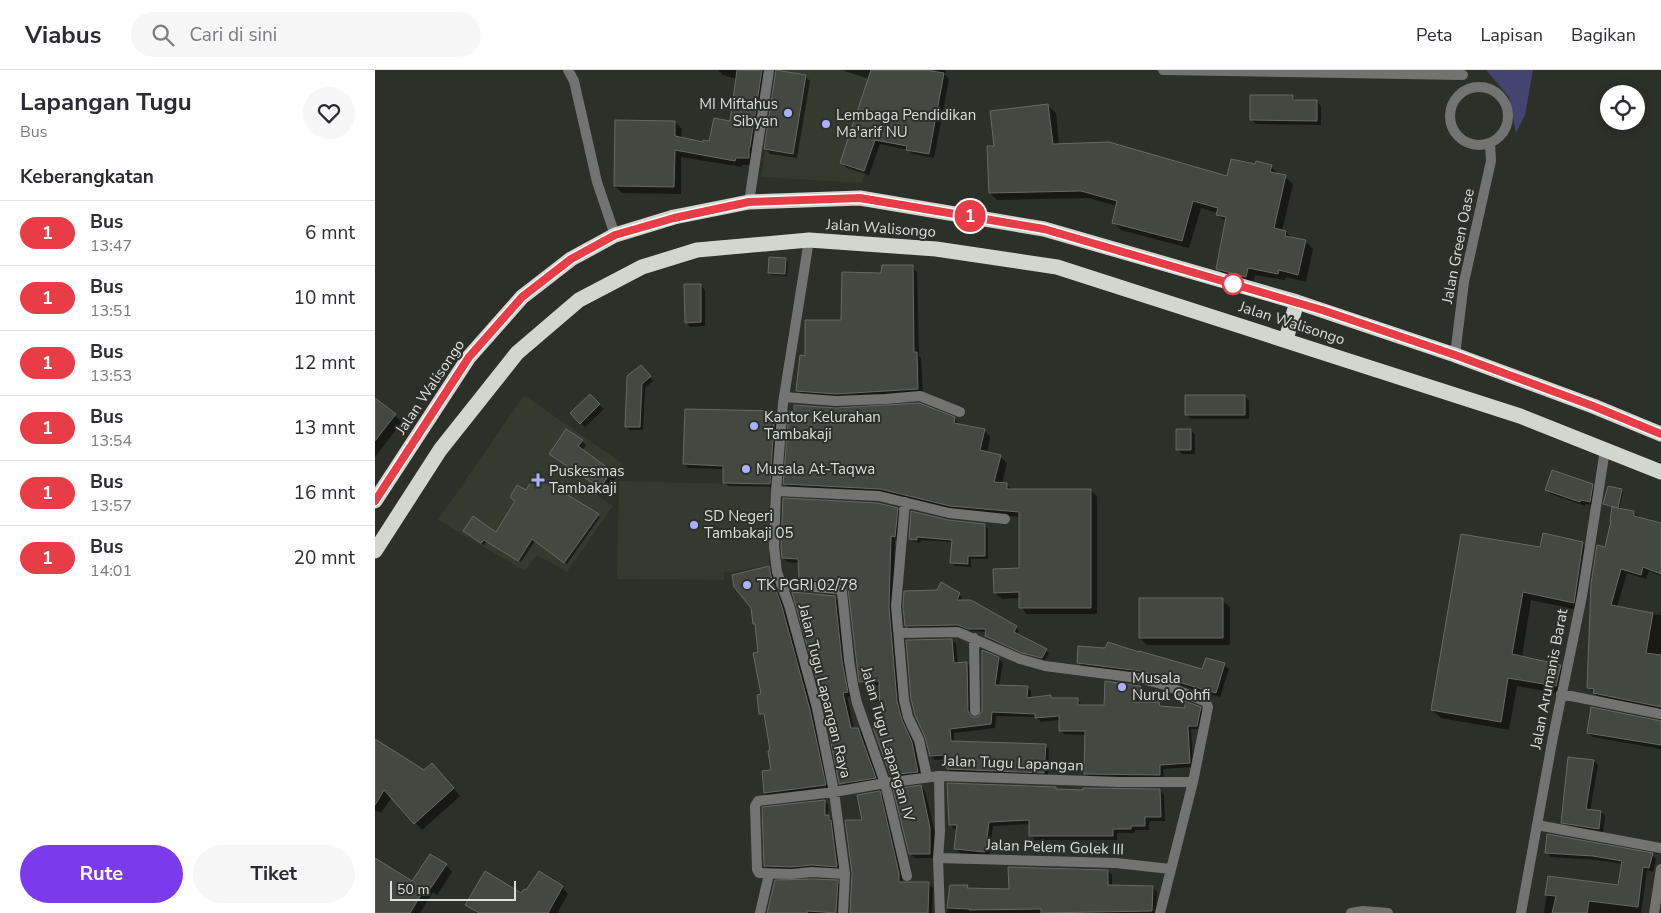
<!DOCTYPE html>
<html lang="id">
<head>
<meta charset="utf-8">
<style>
  :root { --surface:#fff; --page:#f7f7f7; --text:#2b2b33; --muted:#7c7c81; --line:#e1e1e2; --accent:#7c3aed }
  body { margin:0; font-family:"Nunito Sans",sans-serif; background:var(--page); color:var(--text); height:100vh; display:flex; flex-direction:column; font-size:19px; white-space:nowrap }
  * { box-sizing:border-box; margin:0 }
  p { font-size:16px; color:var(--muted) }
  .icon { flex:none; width:28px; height:28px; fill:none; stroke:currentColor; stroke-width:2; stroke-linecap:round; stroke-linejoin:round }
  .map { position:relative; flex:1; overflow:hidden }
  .panel { display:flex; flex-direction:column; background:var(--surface); width:375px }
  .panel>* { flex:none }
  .badge { padding:0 10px; border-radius:16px; font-size:18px; line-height:32px }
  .tools { position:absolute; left:1225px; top:15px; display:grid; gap:10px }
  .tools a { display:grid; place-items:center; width:45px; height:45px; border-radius:50%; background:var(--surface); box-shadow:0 2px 12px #0003; font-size:25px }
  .scale { position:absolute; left:15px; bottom:12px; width:126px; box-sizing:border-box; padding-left:5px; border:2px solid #dcdeda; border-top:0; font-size:14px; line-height:18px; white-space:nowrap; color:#dcdeda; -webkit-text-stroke:4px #2d2f29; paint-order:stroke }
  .map>.badge { position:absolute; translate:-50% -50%; box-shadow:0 0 0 2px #fff }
  h2 { padding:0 20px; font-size:19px; line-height:45px }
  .round { display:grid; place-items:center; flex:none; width:52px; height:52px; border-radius:26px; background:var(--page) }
  .head { display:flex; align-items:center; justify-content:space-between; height:85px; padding:0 20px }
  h1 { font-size:24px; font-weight:700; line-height:38px }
  .action { display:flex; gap:10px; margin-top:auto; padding:10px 20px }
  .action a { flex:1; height:58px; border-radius:30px; background:var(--accent); color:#fff; font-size:20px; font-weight:700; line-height:58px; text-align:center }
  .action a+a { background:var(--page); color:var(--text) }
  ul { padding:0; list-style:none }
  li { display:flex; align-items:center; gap:15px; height:65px; padding:0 20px; border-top:1px solid var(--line) }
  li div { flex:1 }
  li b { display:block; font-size:19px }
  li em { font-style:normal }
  li .badge { min-width:55px; font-weight:700; text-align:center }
  header { display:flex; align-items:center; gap:30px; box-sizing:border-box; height:70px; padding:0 25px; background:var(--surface); border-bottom:1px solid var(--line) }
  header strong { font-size:24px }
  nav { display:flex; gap:28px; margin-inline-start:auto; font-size:18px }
  .search { width:350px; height:45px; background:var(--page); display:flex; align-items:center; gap:12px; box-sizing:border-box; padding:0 18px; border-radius:28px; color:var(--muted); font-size:19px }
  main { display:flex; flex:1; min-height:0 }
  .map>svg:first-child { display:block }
  .built { fill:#35392e }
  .green { fill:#434570 }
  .shadow { fill:#0007 }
  .building { fill:#454741; stroke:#676963 }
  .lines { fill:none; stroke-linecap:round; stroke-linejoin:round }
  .street { stroke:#737471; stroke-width:10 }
  .highway { stroke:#d3d6cf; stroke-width:15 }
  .line-casing { stroke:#fff; stroke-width:11 }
  .line { stroke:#e83d46; stroke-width:8 }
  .poi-dot { fill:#aab0fb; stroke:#2d2f29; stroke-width:2 }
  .stop-dot { fill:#fff; stroke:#e83d46; stroke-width:2.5 }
  .labels { text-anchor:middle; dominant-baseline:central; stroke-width:4; stroke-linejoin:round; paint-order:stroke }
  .poi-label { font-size:15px; fill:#dcdeda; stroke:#2d2f29; text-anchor:start }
  .street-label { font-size:15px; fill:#dcdeda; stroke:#2d2f29 }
</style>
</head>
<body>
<header>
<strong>Viabus</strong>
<div class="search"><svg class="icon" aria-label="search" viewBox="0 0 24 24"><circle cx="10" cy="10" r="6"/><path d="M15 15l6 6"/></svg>Cari di sini</div>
<nav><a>Peta</a><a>Lapisan</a><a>Bagikan</a></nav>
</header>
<main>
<section class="panel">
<div class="head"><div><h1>Lapangan Tugu</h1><p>Bus</p></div><a class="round"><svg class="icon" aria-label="heart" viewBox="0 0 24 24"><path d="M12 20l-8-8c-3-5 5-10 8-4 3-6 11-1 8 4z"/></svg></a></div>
<h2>Keberangkatan</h2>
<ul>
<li><span class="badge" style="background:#e83d46;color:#fff">1</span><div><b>Bus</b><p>13:47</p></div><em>6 mnt</em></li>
<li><span class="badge" style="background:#e83d46;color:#fff">1</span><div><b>Bus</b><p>13:51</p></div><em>10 mnt</em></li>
<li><span class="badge" style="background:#e83d46;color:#fff">1</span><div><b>Bus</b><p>13:53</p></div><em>12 mnt</em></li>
<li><span class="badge" style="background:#e83d46;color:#fff">1</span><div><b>Bus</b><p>13:54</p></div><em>13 mnt</em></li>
<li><span class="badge" style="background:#e83d46;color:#fff">1</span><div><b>Bus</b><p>13:57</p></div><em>16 mnt</em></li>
<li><span class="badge" style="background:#e83d46;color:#fff">1</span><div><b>Bus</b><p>14:01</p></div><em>20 mnt</em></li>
</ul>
<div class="action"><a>Rute</a><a>Tiket</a></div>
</section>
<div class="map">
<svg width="1286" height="843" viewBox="0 0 1286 843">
  <rect width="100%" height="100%" fill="#2d2f29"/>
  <path class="built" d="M404 0H524L487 113 386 107Z
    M149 325 247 393 223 426 238 436 192 502 162 485 150 501 63 450Z
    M244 411 395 415 394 495 349 503V510L242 509Z"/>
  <path class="green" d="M1111 0H1158L1150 45 1141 63 1134 27Z"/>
  <path class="shadow" d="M343 0H394L380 95H367V97L306 87V124L247 123 240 116 300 52 307 59 306 69 329 74 335 72 356 52 362 9 348 5Z
    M467 0H571L570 5 574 9 559 88 538 84 533 80 505 74 494 105 472 98 466 93 494 9Z
    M430 6 435 11 422 88 395 84 390 79Z
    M917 26 922 31H942L946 36V55L881 54 876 49Z
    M673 36 681 43 684 75 852 108 881 95 896 96 903 105 910 107 918 114 907 161 911 162 917 168 931 172 938 179 931 212 911 207 910 210 880 205 878 214 850 206 842 198 852 152 842 145 843 143 826 138 814 178 746 160 738 152 742 136 714 128 622 130 615 123 620 77Z
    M411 189 413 191 412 206 396 205 394 203Z
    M537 197 542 202 544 286 546 288 548 324 467 329 428 326 423 321 431 287 467 252 508 205Z
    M326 215 330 220V256L315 257 311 252Z
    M269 300 278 311 270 318 268 360H255L251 356Z
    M215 326 229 339 210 357 197 343Z
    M870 326 874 331V349H816L811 344Z
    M0 330 27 352 0 387Z
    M311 340 400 342 404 346 398 417 353 416 349 412V399L313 398 309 394Z
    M579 349 586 355 609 360 615 367 612 383 626 387 632 393 627 414H631L638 420H716L722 427V544H652L646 537V528L627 529 620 523 646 499V447L582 442 512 425 416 420 410 414Z
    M816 360 820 365V384H807L802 379Z
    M207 371 211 375 207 381 241 407 230 422 175 384Z
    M1217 415 1222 420 1219 435 1210 434V436L1176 424 1172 420Z
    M1246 420 1248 422 1244 440 1259 442 1264 447 1286 455V506L1274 501 1271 509 1252 503 1242 537 1286 545V639L1270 637 1224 628 1214 618 1231 479 1237 452 1238 437 1230 434Z
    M151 422 223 445 225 447 192 494 160 471 146 492 112 471 109 475 92 464H122Z
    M522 439 526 443 524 470H520L518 541 526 636 530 655 541 677 546 705 520 709 516 705 504 658 506 651 505 615 490 616 486 611 474 519 469 516 429 512 425 508 424 493 413 492 408 488Z
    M573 451 610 455 613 459V489H596V497L580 496 576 492 578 472 546 470 545 473 539 472 535 468Z
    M1169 465 1208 474 1217 482 1207 541 1156 530 1147 587 1185 596 1194 605 1190 625 1142 616 1134 660 1066 648 1057 640 1166 479Z
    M394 498 398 502 401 518 411 542 439 645 454 719 394 727 390 723 397 701V682L391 648 386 644 388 625 382 556 379 553Z
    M584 524 587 528 586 531H595L641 557 644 561 642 565 671 580 674 583 670 590 652 585 614 569 611 566V562L597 561 587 558 534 559 531 555Z
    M460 527 464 531 476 626 472 627 479 659H483L487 663 504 711 470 718 466 713 450 636Z
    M847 530 855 537V575H772L765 568Z
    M577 570 581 574 583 594 592 593 596 597 597 648H605L608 641 623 588 628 593 624 617H652L656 621V629L675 626 678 629H702L706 634V636H730L765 617 769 621 763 633H784L788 637 825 639 829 643 826 659H816L818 697 788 699 789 709 714 708 710 703 711 665 689 664 685 660V650L666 652 661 647 621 646 620 658 579 663V672L670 675 674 679 673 706 577 703 573 699V689L560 690 556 686Z
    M703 593 828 601 849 595 854 599 845 627 770 605 708 597Z
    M1286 655V679L1218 667 1213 663Z
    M0 671 49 702H64L85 726 47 760 17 727 6 743 0 740Z
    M1219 691 1223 695 1215 741 1226 742 1230 746 1228 763 1192 756 1188 752Z
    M546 717 550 721 560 764 559 788H540L535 783Z
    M680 718 683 721 785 720 789 725 790 751H774V760H760V763H742V770H660L656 765V754L618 756 614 786 585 783 581 779 583 759H579L575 754Z
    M504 722 509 727 528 813H553L558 818 557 843H475L489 752Z
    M449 731 453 734V746L457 749 459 754 465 799H393L390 796Z
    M1172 783 1277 785 1281 789 1278 802 1272 800 1266 843H1169L1174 808 1244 817 1248 794 1223 790 1176 787Z
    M0 790 37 812 71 795 77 802 62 825 58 822 45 843H0Z
    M733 801 737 805V817H777L782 822 781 843H572L576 816H592L595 820H635Z
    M462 812 467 816 466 843H393Z
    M187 817 193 824 183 842 184 843H101L91 834Z"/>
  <path class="building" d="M362 0H387L375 77H374V88H361L360 91 300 80 299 117 239 116 240 50 300 51V66L328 72V70L334 71 339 48 355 51Z
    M401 0 431 5 418 84 389 79Z
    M496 0H552L569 3 554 84 531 80 532 76 500 70 489 101 465 93Z
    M875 25H918V30H942V51L875 50Z
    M673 34 678 74 734 72 852 106 856 89 880 94 881 91 897 95 895 102 911 105 899 158 911 161 910 166 931 170 923 205 904 200 903 204 873 198 871 207 841 199 851 147 841 145 843 138 818 131 807 171 737 153 742 131 706 121 614 123 612 76H619L615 41Z
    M394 187 411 188 410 204 393 203Z
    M507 195H538L539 282H542L543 319 461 324 421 321 425 285 430 286V250H466L467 202 506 203Z
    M309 214H326V252L310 253Z
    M266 295 276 306 267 314 265 357H250L252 306Z
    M215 324 225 334 205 354 195 343Z
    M810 325H870V345H810Z
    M0 328 21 344 0 371Z
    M544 333 580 347 579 353 610 359 605 380 626 385 619 412 632 413V419H716V538H644V522L619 523 618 499 644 498V442L575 436 505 419 408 414 414 341H419V335L461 338Z
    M310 339 400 341 395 414 348 413V396L308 394Z
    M191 359 208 370 203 376 237 401 225 418 174 384Z
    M801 359H816V380H801Z
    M1177 400 1218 414 1215 432 1206 430 1205 432 1170 420Z
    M160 405 224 444 189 493 157 469 143 491 109 470 106 473 88 461 98 446 121 462 140 431 135 427 142 415 151 420Z
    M1233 416 1247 419 1243 438 1228 434Z
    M408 428 503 433 523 438 520 467 516 466 514 537 522 631 527 650 537 672 543 702 515 705 498 657H503V650H505L504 611 484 612 473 519 464 512 424 509 423 489 407 488 406 477Z
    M1237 437 1259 441V446L1286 453V504L1268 497 1266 505 1246 499 1236 535 1278 543 1271 583 1286 585V637L1218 623 1219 619 1212 618 1216 514 1222 475 1230 477 1236 451H1235Z
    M536 441 573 450 610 454V486H593V494L575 493 577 470 542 467V470L534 469Z
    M1168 463 1208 472 1199 533 1148 522 1137 584 1186 595 1181 616 1133 608 1126 652 1056 640 1086 464 1165 477Z
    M394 496 398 515H399L407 537 435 640 451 715 389 723 387 701 396 700 393 681 395 680 389 644H384L382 625 386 624 378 583 383 582 380 554H378L376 538 359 517 357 505Z
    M566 512 585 523 582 530H596L642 556 639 562 672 579 667 588 647 583 610 566 611 559H593L583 555 530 556 528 536 529 521 562 520Z
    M417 522 460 526 467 591 473 622 468 623 476 658H483L501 708 464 714 449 636Z
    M764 528H848V568H764Z
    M577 569 579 593 592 592 593 641 597 647H603L607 641V580L624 587 620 615 653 616 652 628 676 625V628H703V635H729L730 611 766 616 758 632H784L785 636 810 638V631L826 637 822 656H813L815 693 785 695V705L709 704 710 661H684V646L660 648V644L617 642 616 654 575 659 576 671 671 674 669 703 572 699 571 685 555 686 550 667 540 645 536 629 531 570Z
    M733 572 764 582V581L827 599 831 588 850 593 841 623 765 601 702 593 703 576 730 578Z
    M1216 637 1286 651V675L1212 663Z
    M0 669 49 700 57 693 79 718 39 754 9 720 0 735Z
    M1193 687 1219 690 1211 739 1226 741 1224 759 1186 753Z
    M572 713 681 717V719L708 720V718L785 719 786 747H770V756H756V759H738V766H654V750L614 752 610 782 579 779 582 755H574Z
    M546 715 555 758V784H534L518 719Z
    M505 721 524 803V812H554L553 843H475L477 803 470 750H487L482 725Z
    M450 730V745H454V750H456L462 797 437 795 416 797 389 796 387 737Z
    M1172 764 1278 783 1274 798 1268 797 1263 837 1214 831 1212 843H1177L1181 826 1170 825 1173 806 1243 815 1247 791 1218 786 1170 783Z
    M55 784 72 794 55 819 51 817 35 843H0V788L37 811Z
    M633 797 733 800V815L778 816 777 841 666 843V839L594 840V839L572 838 575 815H593L592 818 634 819Z
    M110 801 146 823 149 819 151 820 164 801 188 816 173 843H104L90 835Z
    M437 809 463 810 461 843 433 841 432 843H392L400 810Z"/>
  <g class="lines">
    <path class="street" d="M193 0 199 11 222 112 240 165
      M788 0 1088 5
      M1075 46a29 29 0 1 1 58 0a29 29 0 1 1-58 0Z
      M374 132 394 0
      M434 170 408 333 401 421 399 477 402 502 414 535 442 638 459 722 470 804 468 843
      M1080 285 1089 212 1116 91 1115 73
      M409 327 461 331 510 329 545 326 585 342
      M401 421 504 426 574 443 630 449
      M530 432 521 536 529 630 533 647 544 670 552 707
      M406 514 463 519 467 522 474 590 478 615 482 633 510 713 532 806
      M524 563 583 562 645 589 670 596 763 608 790 615 831 632 833 637 818 712 785 843
      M599 568 600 641
      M1186 624 1286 644
      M564 706 565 762 563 788 565 843
      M1162 755 1286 778
      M563 788 741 793 795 799
      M470 804 437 802 416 804 384 803 382 799 380 736 383 731 459 722 510 713 564 706 745 712H818
      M385 843 394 804
      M976 843 988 841 1013 843
      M1146 843 1178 667 1207 526 1230 380
      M1279 843 1286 799"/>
    <path class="highway" d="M911 269 922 232
      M0 431 94 287 147 227 196 189 240 165 299 147 374 132 485 128 669 159 922 232 1080 285 1218 336 1286 364
      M0 481 65 380 142 283 204 230 267 197 322 180 434 170 561 179 682 197 1145 346 1286 402"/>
  </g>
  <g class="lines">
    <defs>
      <path id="line" d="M0 431 94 287 147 227 196 189 240 165 299 148 374 132 485 128 669 159 947 240 1080 285 1218 336 1286 364"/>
    </defs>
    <use href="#line" class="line-casing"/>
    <use href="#line" class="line"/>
  </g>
  <g class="poi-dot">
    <circle cx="413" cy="43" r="5"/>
    <circle cx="451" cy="54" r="5"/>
    <circle cx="379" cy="356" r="5"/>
    <circle cx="371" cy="399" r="5"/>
    <path d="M160.5 402.5h5v5h5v5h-5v5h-5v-5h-5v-5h5z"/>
    <circle cx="319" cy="455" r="5"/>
    <circle cx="372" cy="515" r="5"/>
    <circle cx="747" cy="617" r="5"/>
  </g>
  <circle class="stop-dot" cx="858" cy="214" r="10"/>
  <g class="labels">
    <g class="poi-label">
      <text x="403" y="34" text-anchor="end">MI Miftahus<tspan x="403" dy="17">Sibyan</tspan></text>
      <text x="461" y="45">Lembaga Pendidikan<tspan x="461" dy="17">Ma'arif NU</tspan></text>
      <text x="389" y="347">Kantor Kelurahan<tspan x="389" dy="17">Tambakaji</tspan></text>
      <text x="381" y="399">Musala At-Taqwa</text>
      <text x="174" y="401">Puskesmas<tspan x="174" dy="17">Tambakaji</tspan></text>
      <text x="329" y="446">SD Negeri<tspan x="329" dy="17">Tambakaji 05</tspan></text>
      <text x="382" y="515">TK PGRI 02/78</text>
      <text x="757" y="608">Musala<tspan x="757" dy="17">Nurul Qohfi</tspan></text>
    </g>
    <g class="street-label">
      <text transform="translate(506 158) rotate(4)">Jalan Walisongo</text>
      <text transform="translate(1083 176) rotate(-79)">Jalan Green Oase</text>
      <text transform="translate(917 253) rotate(18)">Jalan Walisongo</text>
      <text transform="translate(55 317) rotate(-56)">Jalan Walisongo</text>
      <text transform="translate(1174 609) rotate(-79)">Jalan Arumanis Barat</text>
      <text transform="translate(450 621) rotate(76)">Jalan Tugu Lapangan Raya</text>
      <text transform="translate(513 674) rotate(74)">Jalan Tugu Lapangan IV</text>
      <text transform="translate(638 693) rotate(2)">Jalan Tugu Lapangan</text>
      <text transform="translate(680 777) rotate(2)">Jalan Pelem Golek III</text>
    </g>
  </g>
</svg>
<div class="tools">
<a><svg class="icon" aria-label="locate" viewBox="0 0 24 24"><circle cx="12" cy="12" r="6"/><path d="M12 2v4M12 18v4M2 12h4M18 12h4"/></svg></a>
</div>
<div class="scale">50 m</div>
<b class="badge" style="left:595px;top:146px;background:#e83d46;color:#fff">1</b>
</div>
</main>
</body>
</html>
